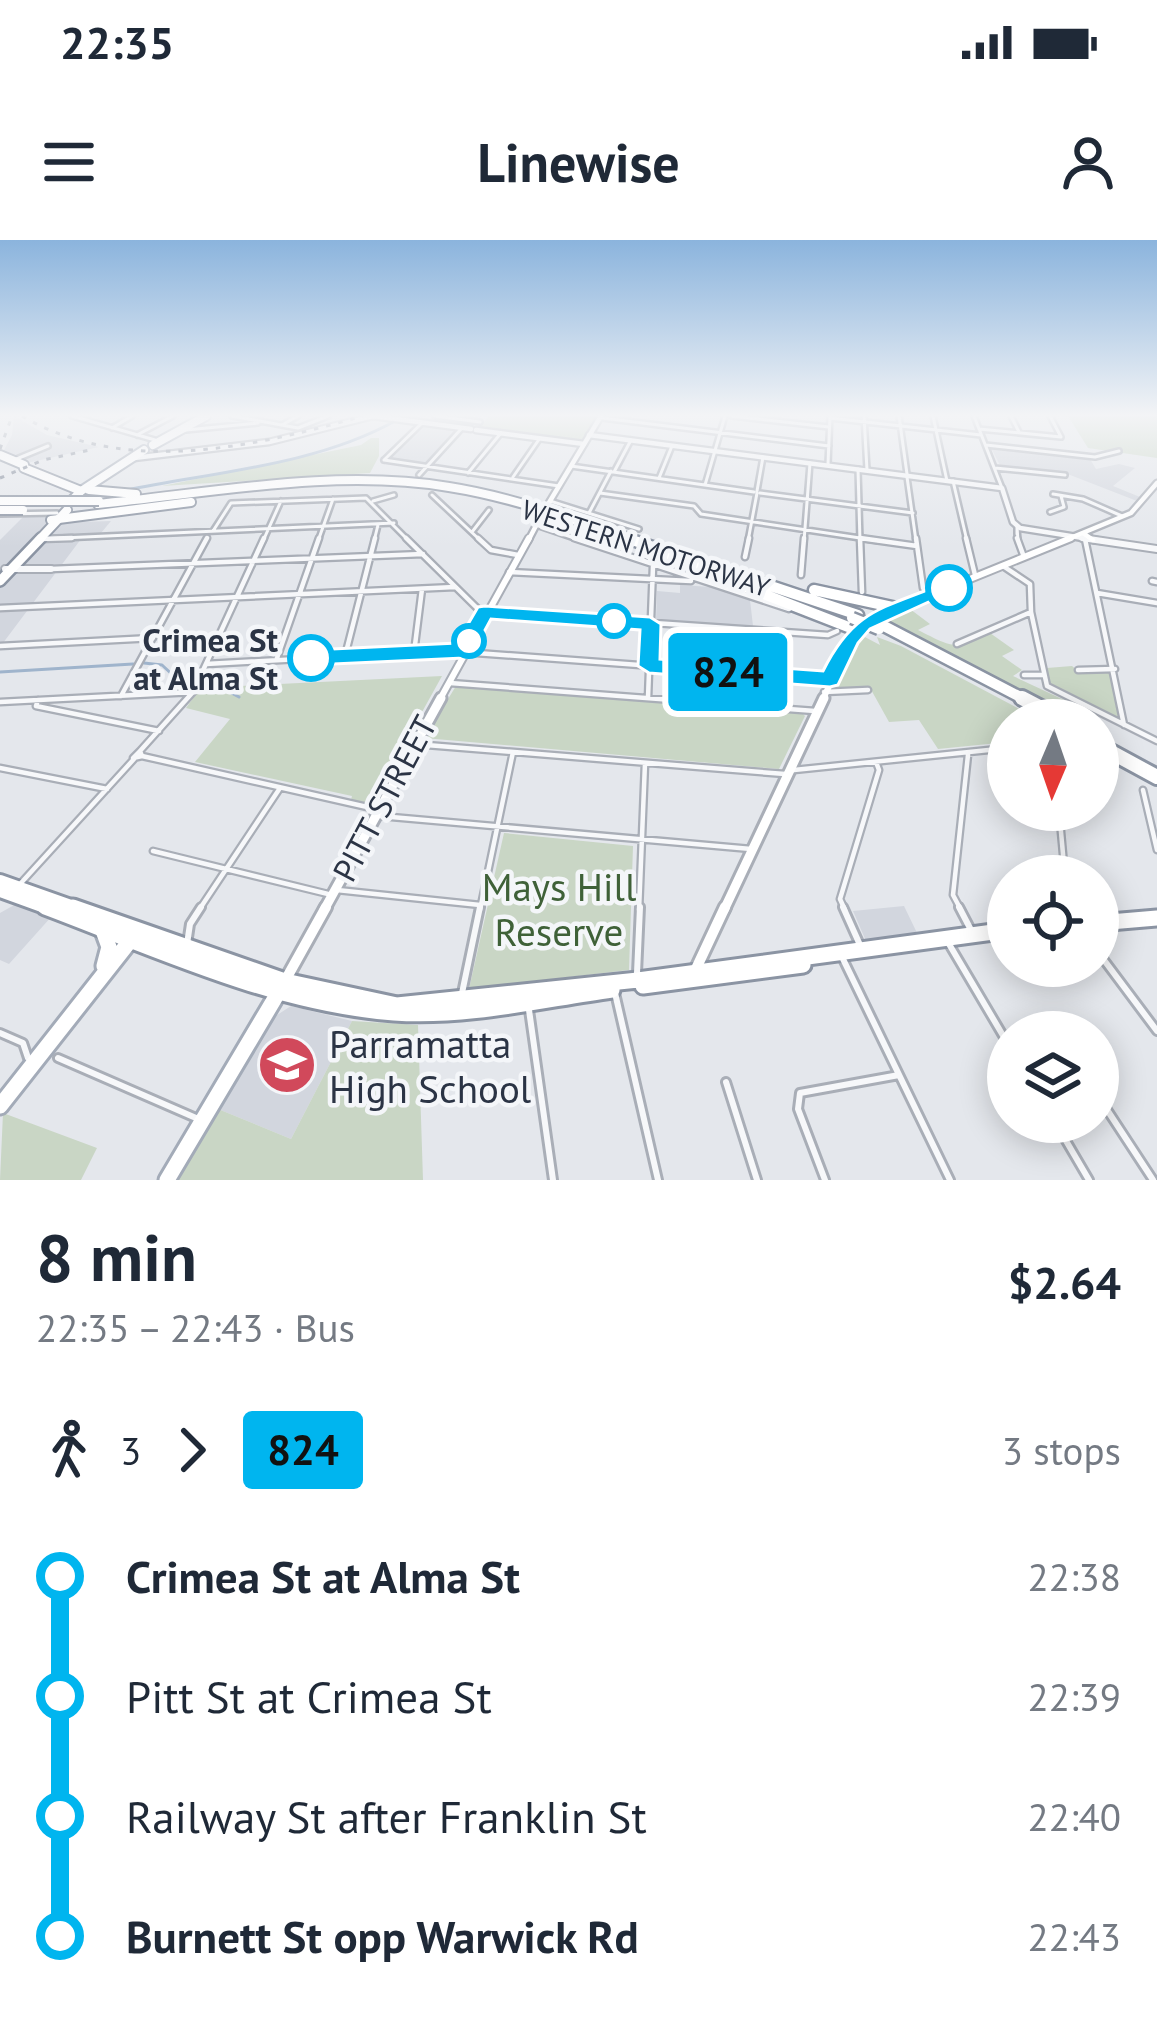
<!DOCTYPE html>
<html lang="en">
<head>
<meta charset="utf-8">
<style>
  :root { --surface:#fff; --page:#f6f6f7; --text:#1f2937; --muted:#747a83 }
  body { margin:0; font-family:"PT Sans",sans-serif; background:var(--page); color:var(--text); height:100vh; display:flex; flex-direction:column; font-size:45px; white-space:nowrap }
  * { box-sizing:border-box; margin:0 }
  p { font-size:39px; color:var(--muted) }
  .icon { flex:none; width:66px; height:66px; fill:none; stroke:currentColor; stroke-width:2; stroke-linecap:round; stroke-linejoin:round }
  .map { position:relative; height:940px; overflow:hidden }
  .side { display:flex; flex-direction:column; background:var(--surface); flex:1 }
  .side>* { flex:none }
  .badge { padding:0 24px; border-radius:9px; font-size:42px; line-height:78px }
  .needle { width:78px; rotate:182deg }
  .controls { position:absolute; left:987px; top:459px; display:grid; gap:24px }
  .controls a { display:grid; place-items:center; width:132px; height:132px; border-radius:50%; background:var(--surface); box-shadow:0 6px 30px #0003; font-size:60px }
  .map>.badge { position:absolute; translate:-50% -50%; box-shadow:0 0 0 6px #fff }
  .legs { display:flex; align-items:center; gap:18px; height:132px; padding:0 36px; font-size:39px }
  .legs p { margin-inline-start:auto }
  .overview { display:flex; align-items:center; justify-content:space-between; height:204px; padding:0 36px }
  h1 { font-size:66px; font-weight:600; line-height:90px }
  ul { padding:0 36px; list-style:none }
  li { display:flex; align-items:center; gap:42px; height:120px; font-size:45px }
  li i { display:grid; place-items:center; width:18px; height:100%; margin:0 15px; background:currentColor }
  li i::after { content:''; width:30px; height:30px; margin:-15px; border:9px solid; border-radius:50%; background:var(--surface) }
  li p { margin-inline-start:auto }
  li:first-child i { background:linear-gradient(#0000 50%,currentColor 0) }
  li:last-child i { background:linear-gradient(currentColor 50%,#0000 0) }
  .status { display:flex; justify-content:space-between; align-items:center; height:84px; padding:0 60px; background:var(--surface); direction:ltr }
  .status svg { height:33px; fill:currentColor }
  header { display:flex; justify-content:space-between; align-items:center; height:156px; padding:0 36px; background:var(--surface); font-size:54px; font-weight:600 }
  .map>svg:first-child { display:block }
  .built { fill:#d2d6de }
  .green { fill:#c9d6c5 }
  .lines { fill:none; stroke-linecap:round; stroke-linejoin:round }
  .stream { stroke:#9fb4cc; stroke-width:3 }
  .minor-far2-casing { stroke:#a9aeb7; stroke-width:8 }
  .minor-far1-casing { stroke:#a9aeb7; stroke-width:9 }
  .minor-casing { stroke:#a9aeb7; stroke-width:12 }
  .tertiary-far1-casing { stroke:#a9aeb7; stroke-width:9 }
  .tertiary-casing { stroke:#a9aeb7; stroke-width:10 }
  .secondary-far3-casing { stroke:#a9aeb7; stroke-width:9 }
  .secondary-far2-casing { stroke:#a9aeb7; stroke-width:10 }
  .secondary-far1-casing { stroke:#a9aeb7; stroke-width:15 }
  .secondary-casing { stroke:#a9aeb7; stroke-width:16 }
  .primary-far1-casing { stroke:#a3abb8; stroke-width:12 }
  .primary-casing { stroke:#a3abb8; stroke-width:21 }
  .trunk-far3-casing { stroke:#8b94a3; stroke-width:12 }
  .trunk-far2-casing { stroke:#8b94a3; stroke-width:14 }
  .trunk-far1-casing { stroke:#8b94a3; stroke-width:18 }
  .trunk-casing { stroke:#8b94a3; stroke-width:21 }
  .motorway-far2-casing { stroke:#8b94a3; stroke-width:12 }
  .motorway-far1-casing { stroke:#8b94a3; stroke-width:15 }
  .motorway-casing { stroke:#8b94a3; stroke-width:20 }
  .minor-far2 { stroke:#f7f8fa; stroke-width:3 }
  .minor-far1 { stroke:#f7f8fa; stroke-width:4.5 }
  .minor { stroke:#f7f8fa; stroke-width:6 }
  .tertiary-far1 { stroke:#f7f8fa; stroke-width:4.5 }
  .tertiary { stroke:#f7f8fa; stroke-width:6 }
  .secondary-far3 { stroke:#fff; stroke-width:4.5 }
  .secondary-far2 { stroke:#fff; stroke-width:6 }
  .secondary-far1 { stroke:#fff; stroke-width:9 }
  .secondary { stroke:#fff; stroke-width:10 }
  .primary-far1 { stroke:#fff; stroke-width:8 }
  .primary { stroke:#fff; stroke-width:15 }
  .trunk-far3 { stroke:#fff; stroke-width:8 }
  .trunk-far2 { stroke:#fff; stroke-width:9 }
  .trunk-far1 { stroke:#fff; stroke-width:12 }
  .trunk { stroke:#fff; stroke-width:15 }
  .motorway-far2 { stroke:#fff; stroke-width:8 }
  .motorway-far1 { stroke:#fff; stroke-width:10 }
  .motorway { stroke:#fff; stroke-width:14 }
  .rail { stroke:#7d8696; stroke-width:3; stroke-dasharray:4.5 8; stroke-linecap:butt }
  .secondary-bridge-casing { stroke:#a9aeb7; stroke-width:9; stroke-linecap:butt }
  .motorway-bridge-far1-casing { stroke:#8b94a3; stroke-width:12; stroke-linecap:butt }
  .motorway-bridge-casing { stroke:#8b94a3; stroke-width:15; stroke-linecap:butt }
  .secondary-bridge { stroke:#fff; stroke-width:4.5 }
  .motorway-bridge-far1 { stroke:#fff; stroke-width:8 }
  .motorway-bridge { stroke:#fff; stroke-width:10 }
  .line-1 { fill:#00b5ef; stroke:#fff; stroke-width:3 }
  .stop-1-dot { fill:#fff; stroke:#00b5ef; stroke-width:6 }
  .labels { text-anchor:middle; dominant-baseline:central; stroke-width:9; stroke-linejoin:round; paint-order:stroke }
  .far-street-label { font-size:27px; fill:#2b3445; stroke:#f4f6f9 }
  .stop-label { font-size:33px; font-weight:bold; fill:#2b3445; stroke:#f4f6f9; text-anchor:end }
  .street-label { font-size:33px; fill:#2b3445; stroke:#f4f6f9 }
  .near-park-label { font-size:39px; fill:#3f6138; stroke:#f4f6f9 }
  .near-poi-label { font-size:39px; fill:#2b3445; stroke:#f4f6f9; text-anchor:start }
</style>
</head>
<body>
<div class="status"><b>22:35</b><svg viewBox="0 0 49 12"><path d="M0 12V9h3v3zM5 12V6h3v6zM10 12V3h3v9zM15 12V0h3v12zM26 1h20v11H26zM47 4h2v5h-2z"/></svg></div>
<header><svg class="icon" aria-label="menu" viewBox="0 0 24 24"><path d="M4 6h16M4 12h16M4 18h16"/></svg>Linewise<svg class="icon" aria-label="person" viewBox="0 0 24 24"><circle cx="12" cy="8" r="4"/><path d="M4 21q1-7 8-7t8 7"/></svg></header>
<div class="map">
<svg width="1157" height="940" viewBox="0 0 1157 940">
  <rect width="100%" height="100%" fill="#e4e7ec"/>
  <path class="built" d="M14 176 47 195 99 207 27 223 19 220 49 206 15 218 2 214 12 195Z
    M423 185 458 189 425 224 388 219Z
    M991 208 1090 219 1096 229 1119 224 1135 228 1113 246 1140 257 1137 261 1065 233 1001 227Z
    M51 275 45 283 111 281 101 293 84 295 0 407V300L24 276Z
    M680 345 711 347 750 360 758 429 681 424V382L656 380 657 351 680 353Z
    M16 664 52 676 9 724 0 720V673Z
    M904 666 918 695 866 701 853 671Z
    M291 766 352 781 291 899 218 869 274 777Z"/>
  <path class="green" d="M489 176H597L583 199 577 200 479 188Z
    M1068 176H1157V218L1088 208Z
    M371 198H379V216L370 233 162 246 361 205Z
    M910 369 930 384 918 390C954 408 953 410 990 393L1014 410 1002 416 1022 430 1013 436 1077 466 1069 476 884 381Z
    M861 395 880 405 877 397 901 406 1040 480H1008V502L938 509 919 480 889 482 869 446 834 448Z
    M1072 426 1078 431 1111 432 1122 479 1050 446 1047 428Z
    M214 429 220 447 442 436 371 564 351 560 352 556 195 522 230 479 186 468Z
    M456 446 802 473 805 476 779 529 424 498Z
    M504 593 633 606 629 730 469 749Z
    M352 781 418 785 423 940H176L218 869 291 899Z
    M3 873 97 908 81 940H0Z"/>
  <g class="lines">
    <path class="stream" d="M127 250C215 232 316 225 395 181
      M80 257 100 255
      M144 423 162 425 177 439H192
      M0 432 133 424
      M205 439 239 457"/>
    <defs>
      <path id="minor-far2" d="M72 176 155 200
        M232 176 298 188 328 176
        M435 176 480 182
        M732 176 829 187
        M864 176 867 230
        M899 176 907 234
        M933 176 947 241
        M974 176 1002 248
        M1011 176 1019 192
        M602 178 829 206
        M830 178 981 195
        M282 185 298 176
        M112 188 132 176
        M979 189 1061 197 1050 176
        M186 190 258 183
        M137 195 173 176
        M986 205 1095 217 1119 211
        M14 220 48 206
        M384 220 559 246
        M384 220 422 183
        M828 224 830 176
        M571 226 754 252
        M995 228 1065 235
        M858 229 860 301
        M614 232 631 200
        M468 233 501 193
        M419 235 462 188
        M513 237 540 198
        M907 237 916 301
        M659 238 672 206
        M953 241 967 301
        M705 245 725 176
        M757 251 763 217
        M600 253 694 266 701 274 880 301
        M760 253 913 273
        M1053 254 1083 259 1122 276
        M432 255 481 301
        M373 261 394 255
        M550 261 639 289
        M1050 272 1064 267 1061 256
        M589 273 611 231
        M0 274 57 273
        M536 285 583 301
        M213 291 231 263 366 258 409 301
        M472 292 489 270
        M1017 294V287L1018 301
        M40 299 394 283
        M263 301 281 261
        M318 301 333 259
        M374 301 378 285
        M748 301 757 253
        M804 301 810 223"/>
      <path id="minor-far1" d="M406 298 480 371 828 395 837 391
        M478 298 491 310 518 315
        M574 298 789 369
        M860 298 862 352
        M860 298 917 306
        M916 298 923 348 929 356
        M966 298 975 335
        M1017 298 1024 317
        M40 299 72 298
        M1085 299 1124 485
        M745 317 749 298
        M1003 326 1030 344 1031 372 1047 446 1157 501
        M51 329 423 314
        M509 332 691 341
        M801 335 804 298
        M1152 341 1157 342
        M1097 353 1157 363
        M0 368 455 347
        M957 404 1031 372
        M0 406 153 398
        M414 413 422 349
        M476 413 830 439
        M345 416 375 298
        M277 418 319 298
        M206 424 464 410
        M1078 430 1115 429
        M1024 435H1042
        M450 443 815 471
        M824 452 868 450
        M121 456 207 298
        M648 458 653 326
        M38 460 36 466 159 491
        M0 462 193 452
        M414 504 785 534
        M140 511 142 516 133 518Z
        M140 511 193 452 264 298
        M142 516 376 569
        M0 528 107 549
        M794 530 1008 508
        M1143 550 1157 610
        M1059 570 1065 636
        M380 576 751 609
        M153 611 328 654
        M21 643 134 519
        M337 650 480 665
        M199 670 280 548
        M480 670 513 512
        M639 670 645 523
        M845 670 840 659 879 530 876 522
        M961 670 953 655 968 515"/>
      <path id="minor" d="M843 667 860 705
        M959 667 971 690
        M187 704 190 684 201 667
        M949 704 1008 804
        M1098 712 1157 791
        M843 719 950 940
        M637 733 640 667
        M462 753 480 667
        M615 753 658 940
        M529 770 553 940
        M0 793 23 803 28 818
        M58 818 196 878
        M726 842 757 940
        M1098 856 1153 940
        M1055 882 1089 940
        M825 940 798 869 800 853 899 835"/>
      <path id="tertiary-far1" d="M476 190 584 204
        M589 195 1002 248 1013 282 1020 288 1102 301
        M134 218 269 202 373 176 471 189"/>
      <path id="tertiary" d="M1082 298 1157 309
        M5 329H51"/>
      <path id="secondary-far3" d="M547 266 601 176
        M1083 293 1093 300
        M528 301 540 278
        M1063 301 1131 273 1157 243"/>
      <path id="secondary-far2" d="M439 461 529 298
        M822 461 856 390 881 375 1071 298"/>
      <path id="secondary-far1" d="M324 670 441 458
        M724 670 824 458"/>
      <path id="secondary" d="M694 733 725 667
        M286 739 326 667"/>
      <path id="primary-far1" d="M153 205 206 176
        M81 251 144 210"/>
      <path id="primary" d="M102 688 109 707 104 726
        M0 866 133 697
        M167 940 281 748"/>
      <path id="trunk-far3" d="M0 215 24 225
        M24 228 81 251 71 261
        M38 301 67 270"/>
      <path id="trunk-far2" d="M0 341 41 298"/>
      <path id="trunk-far1" d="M0 641 82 670
        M0 651 53 670"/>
      <path id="trunk" d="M45 667C157 709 273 764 394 773 467 778 540 760 612 750
        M73 667 285 741 397 765 638 740 1008 690
        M1098 683 1157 678
        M643 746 803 725"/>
      <path id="motorway-far2" d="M89 250 136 254
        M98 264C212 253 335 228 449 247 513 257 574 280 635 301
        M51 280 191 262"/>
      <path id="motorway-far1" d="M626 298 858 375
        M671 318 856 390
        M814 350 897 368
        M884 386 1028 461"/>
      <path id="motorway" d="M1022 458 1064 480
        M1098 505 1157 537"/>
    </defs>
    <use href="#minor-far2" class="minor-far2-casing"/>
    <use href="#minor-far1" class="minor-far1-casing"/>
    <use href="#minor" class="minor-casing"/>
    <use href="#tertiary-far1" class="tertiary-far1-casing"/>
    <use href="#tertiary" class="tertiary-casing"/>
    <use href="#secondary-far3" class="secondary-far3-casing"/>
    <use href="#secondary-far2" class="secondary-far2-casing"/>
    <use href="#secondary-far1" class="secondary-far1-casing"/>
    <use href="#secondary" class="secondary-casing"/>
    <use href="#primary-far1" class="primary-far1-casing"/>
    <use href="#primary" class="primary-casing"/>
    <use href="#trunk-far3" class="trunk-far3-casing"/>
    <use href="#trunk-far2" class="trunk-far2-casing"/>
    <use href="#trunk-far1" class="trunk-far1-casing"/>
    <use href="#trunk" class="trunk-casing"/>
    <use href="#motorway-far2" class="motorway-far2-casing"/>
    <use href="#motorway-far1" class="motorway-far1-casing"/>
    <use href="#motorway" class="motorway-casing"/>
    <use href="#minor-far2" class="minor-far2"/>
    <use href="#minor-far1" class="minor-far1"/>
    <use href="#minor" class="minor"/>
    <use href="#tertiary-far1" class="tertiary-far1"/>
    <use href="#tertiary" class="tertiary"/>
    <use href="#secondary-far3" class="secondary-far3"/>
    <use href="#secondary-far2" class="secondary-far2"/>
    <use href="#secondary-far1" class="secondary-far1"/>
    <use href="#secondary" class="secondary"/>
    <use href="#primary-far1" class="primary-far1"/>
    <use href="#primary" class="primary"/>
    <use href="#trunk-far3" class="trunk-far3"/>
    <use href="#trunk-far2" class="trunk-far2"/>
    <use href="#trunk-far1" class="trunk-far1"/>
    <use href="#trunk" class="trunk"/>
    <use href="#motorway-far2" class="motorway-far2"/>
    <use href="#motorway-far1" class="motorway-far1"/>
    <use href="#motorway" class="motorway"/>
    <path class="rail" d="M22 176C126 237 253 207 363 176
      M0 209 12 176
      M0 238 43 220 90 210"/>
    <defs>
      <path id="secondary-bridge" d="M540 278 547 266"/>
      <path id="motorway-bridge-far1" d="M0 261H99
        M0 270H23"/>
      <path id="motorway-bridge" d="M852 378 879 389"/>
    </defs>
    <use href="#secondary-bridge" class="secondary-bridge-casing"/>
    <use href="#motorway-bridge-far1" class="motorway-bridge-far1-casing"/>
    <use href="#motorway-bridge" class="motorway-bridge-casing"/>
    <use href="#secondary-bridge" class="secondary-bridge"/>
    <use href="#motorway-bridge-far1" class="motorway-bridge-far1"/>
    <use href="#motorway-bridge" class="motorway-bridge"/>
  </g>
  <linearGradient id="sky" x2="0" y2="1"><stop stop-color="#8bb4dd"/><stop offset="0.57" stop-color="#f3f4f6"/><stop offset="1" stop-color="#f3f4f6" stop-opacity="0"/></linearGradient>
  <rect width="1157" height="307" fill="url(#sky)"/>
  <path class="line-1" d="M942 344 959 348 870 389 858 403 838 445 830 447 649 433 638 426 640 390 491 379 471 416 464 418 311 425 300 418 311 410 457 403 478 367 485 366 650 377 661 384 660 419 823 431C854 369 882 369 942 344Z"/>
  <defs>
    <symbol id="school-disc" viewBox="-11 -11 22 22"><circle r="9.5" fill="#d1495b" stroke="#f4f6f9"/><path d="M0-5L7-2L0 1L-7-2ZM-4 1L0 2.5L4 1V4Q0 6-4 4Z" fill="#fff"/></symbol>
  </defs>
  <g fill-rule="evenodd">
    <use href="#school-disc" x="254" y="792" width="66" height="66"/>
  </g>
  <g class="stop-1-dot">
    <circle cx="949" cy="348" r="21"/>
    <circle cx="614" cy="381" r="15"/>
    <circle cx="469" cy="401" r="15"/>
    <circle cx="311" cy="418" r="21"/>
  </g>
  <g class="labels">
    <g class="far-street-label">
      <text transform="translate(646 308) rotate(18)">WESTERN MOTORWAY</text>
    </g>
    <g class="stop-label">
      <text x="278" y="399">Crimea St<tspan x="278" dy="38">at Alma St</tspan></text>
    </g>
    <g class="street-label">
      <text transform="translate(384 558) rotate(-62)">PITT STREET</text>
    </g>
    <g class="near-park-label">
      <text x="559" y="646">Mays Hill<tspan x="559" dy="45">Reserve</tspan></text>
    </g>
    <g class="near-poi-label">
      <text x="329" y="803">Parramatta<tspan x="329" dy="45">High School</tspan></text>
    </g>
  </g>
</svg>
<div class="controls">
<a><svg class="needle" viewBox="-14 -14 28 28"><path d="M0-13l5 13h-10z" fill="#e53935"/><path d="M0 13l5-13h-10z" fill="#747a83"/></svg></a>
<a><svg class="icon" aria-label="locate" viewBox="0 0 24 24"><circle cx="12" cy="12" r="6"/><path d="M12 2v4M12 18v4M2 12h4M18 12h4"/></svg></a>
<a><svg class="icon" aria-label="layers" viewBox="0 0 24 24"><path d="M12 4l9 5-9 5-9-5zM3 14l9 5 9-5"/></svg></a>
</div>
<b class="badge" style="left:728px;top:432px;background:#00b5ef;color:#111">824</b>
</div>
<section class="side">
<div class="overview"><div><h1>8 min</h1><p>22:35 – 22:43 · Bus</p></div><b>$2.64</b></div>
<div class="legs"><svg class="icon" aria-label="walk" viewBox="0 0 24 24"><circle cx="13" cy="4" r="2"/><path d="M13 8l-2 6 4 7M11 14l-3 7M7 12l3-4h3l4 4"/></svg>3<svg class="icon" aria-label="forward" viewBox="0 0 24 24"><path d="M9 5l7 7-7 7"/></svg><b class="badge" style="background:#00b5ef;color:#111">824</b><p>3 stops</p></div>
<ul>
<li><i style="color:#00b5ef"></i><b>Crimea St at Alma St</b><p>22:38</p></li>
<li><i style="color:#00b5ef"></i><span>Pitt St at Crimea St</span><p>22:39</p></li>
<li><i style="color:#00b5ef"></i><span>Railway St after Franklin St</span><p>22:40</p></li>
<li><i style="color:#00b5ef"></i><b>Burnett St opp Warwick Rd</b><p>22:43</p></li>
</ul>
</section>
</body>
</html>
